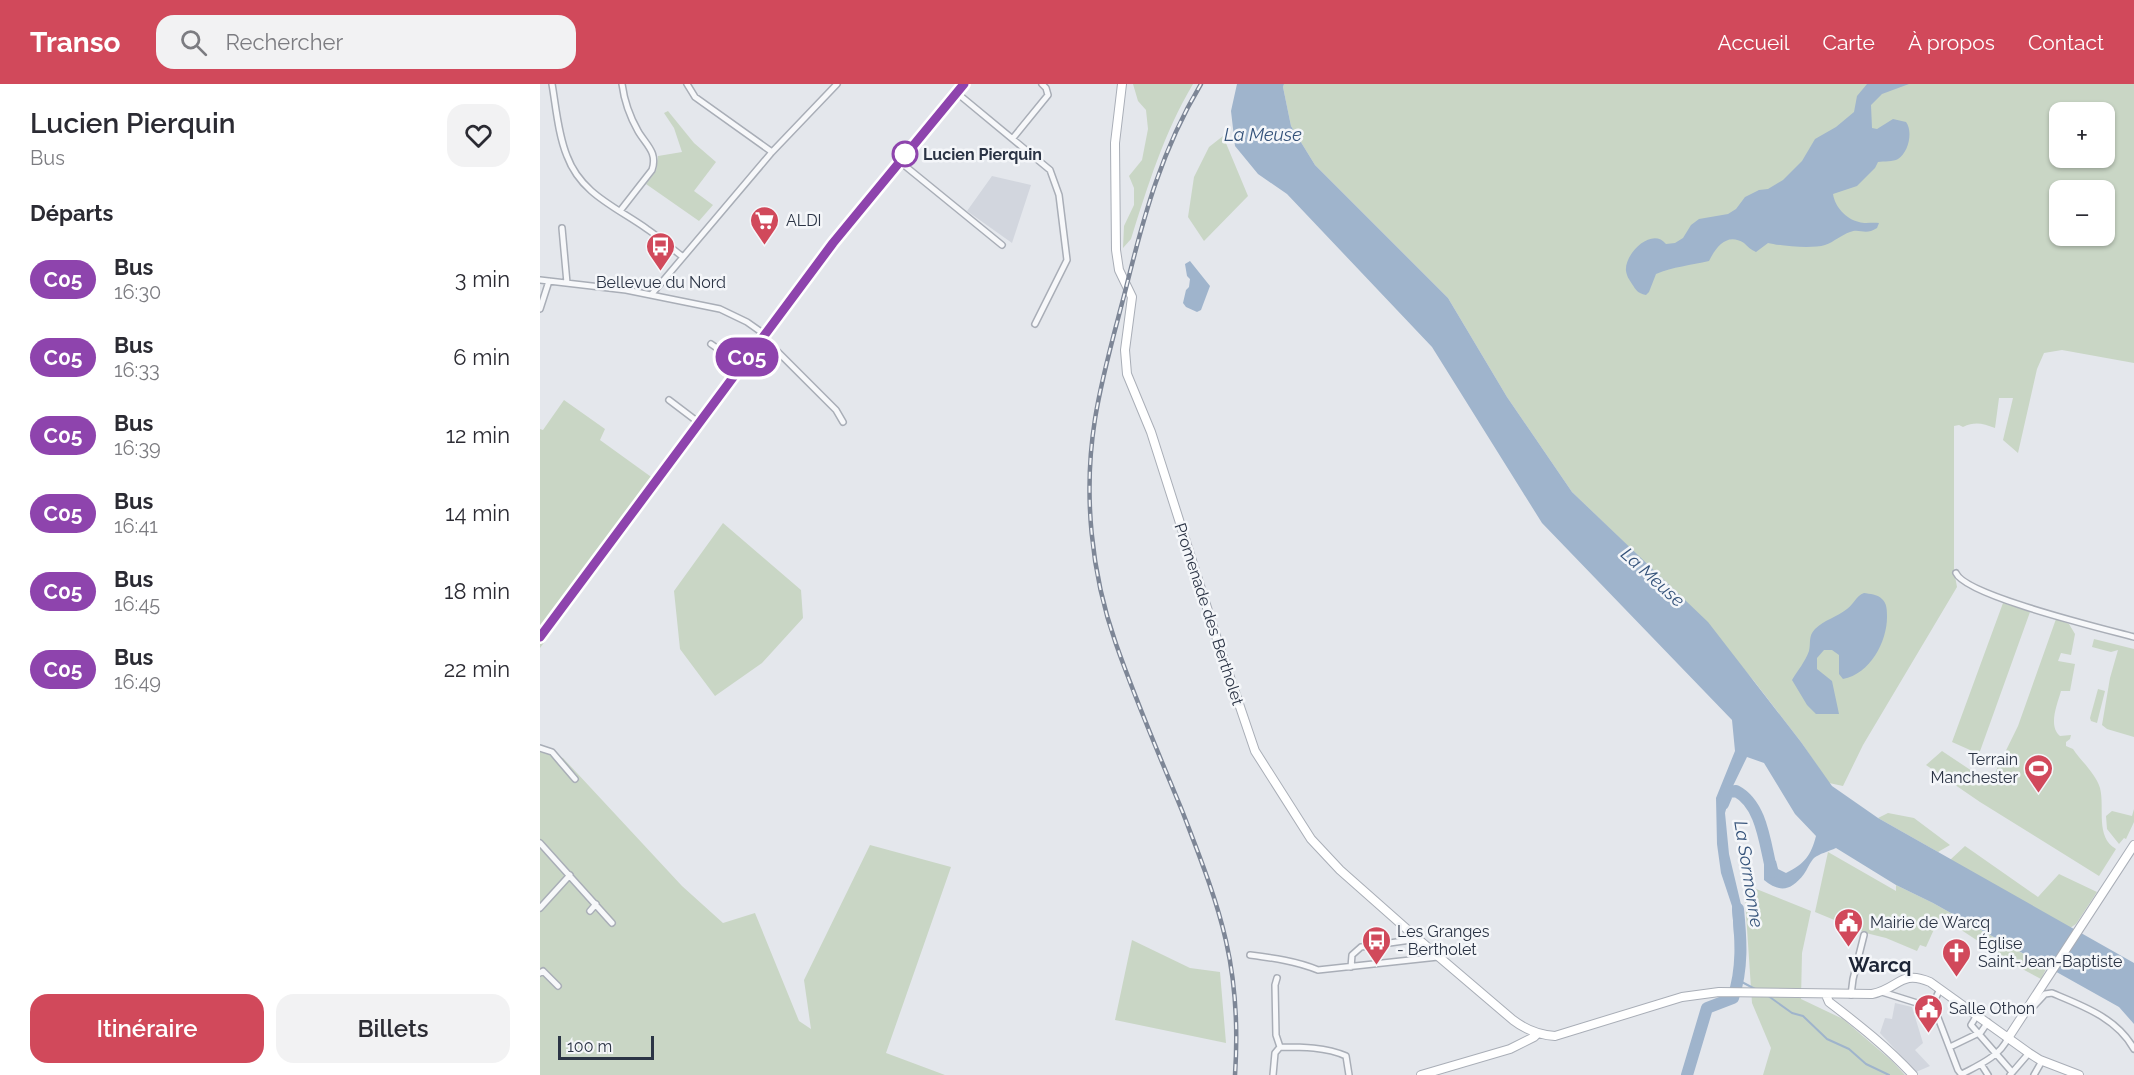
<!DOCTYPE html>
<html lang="fr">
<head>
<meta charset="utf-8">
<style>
  :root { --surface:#fff; --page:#f2f2f3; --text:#2b2b33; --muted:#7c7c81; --accent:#d1495b }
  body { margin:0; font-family:Raleway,sans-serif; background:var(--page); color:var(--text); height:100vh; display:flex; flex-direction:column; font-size:22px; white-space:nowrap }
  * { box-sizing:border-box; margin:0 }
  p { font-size:20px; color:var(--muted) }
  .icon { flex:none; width:33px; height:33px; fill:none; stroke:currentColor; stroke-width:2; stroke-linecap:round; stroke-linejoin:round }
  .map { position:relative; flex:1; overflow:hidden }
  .details { display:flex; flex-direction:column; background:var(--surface); width:540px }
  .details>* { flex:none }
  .badge { padding:0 12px; border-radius:20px; font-size:21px; line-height:39px }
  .tools { position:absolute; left:1509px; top:18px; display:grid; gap:12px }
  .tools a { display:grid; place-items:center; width:66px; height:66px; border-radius:12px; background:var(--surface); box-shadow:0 2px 4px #0004; font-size:30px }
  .scale { position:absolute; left:18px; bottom:15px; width:96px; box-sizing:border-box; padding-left:6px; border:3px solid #2b3445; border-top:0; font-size:16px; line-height:21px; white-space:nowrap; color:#2b3445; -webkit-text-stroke:4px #f4f6f9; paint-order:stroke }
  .map>.badge { position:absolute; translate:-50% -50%; box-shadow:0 0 0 3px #fff }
  h2 { padding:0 30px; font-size:22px; line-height:54px }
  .round { display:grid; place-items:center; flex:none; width:63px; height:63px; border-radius:18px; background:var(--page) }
  .headline { display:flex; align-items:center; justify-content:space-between; height:102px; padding:0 30px }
  h1 { font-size:28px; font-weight:600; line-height:45px }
  .button { display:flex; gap:12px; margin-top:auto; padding:12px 30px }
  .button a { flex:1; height:69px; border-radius:18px; background:var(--accent); color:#fff; font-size:24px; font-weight:600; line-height:69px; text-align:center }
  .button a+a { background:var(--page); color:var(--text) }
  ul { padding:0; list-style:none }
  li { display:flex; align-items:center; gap:18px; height:78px; padding:0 30px }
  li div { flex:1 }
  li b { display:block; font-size:22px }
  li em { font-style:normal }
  li .badge { min-width:66px; font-weight:700; text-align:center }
  header { display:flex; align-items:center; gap:36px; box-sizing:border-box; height:84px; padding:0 30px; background:var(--accent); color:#fff }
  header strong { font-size:28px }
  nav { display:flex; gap:33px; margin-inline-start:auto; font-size:21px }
  .search { width:420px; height:54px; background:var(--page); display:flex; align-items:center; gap:15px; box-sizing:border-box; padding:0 21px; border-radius:18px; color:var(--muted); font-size:22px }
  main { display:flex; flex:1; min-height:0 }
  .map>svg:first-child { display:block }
  .built { fill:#d2d6de }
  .green { fill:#c9d6c5; fill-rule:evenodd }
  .water { fill:#9fb4cc }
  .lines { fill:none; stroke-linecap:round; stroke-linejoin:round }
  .stream { stroke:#9fb4cc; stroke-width:2 }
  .river { stroke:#9fb4cc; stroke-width:12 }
  .street-casing { stroke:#a9aeb7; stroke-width:8 }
  .secondary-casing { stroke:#a9aeb7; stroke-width:10 }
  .primary-casing { stroke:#a3abb8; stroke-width:11 }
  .street { stroke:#f7f8fa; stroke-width:5 }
  .secondary { stroke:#fff; stroke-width:8 }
  .primary { stroke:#fff; stroke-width:8 }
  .rail-casing { stroke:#7d8696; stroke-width:4.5 }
  .rail { stroke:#f4f6f9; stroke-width:2; stroke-dasharray:7; stroke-linecap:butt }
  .line-casing { stroke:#fff; stroke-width:14 }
  .line { stroke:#8e44ad; stroke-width:9 }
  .stop-dot { fill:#fff; stroke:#8e44ad; stroke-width:3 }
  .labels { text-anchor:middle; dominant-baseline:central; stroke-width:5; stroke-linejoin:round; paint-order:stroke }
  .stop-label { font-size:16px; font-weight:bold; fill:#2b3445; stroke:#f4f6f9; text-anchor:start }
  .poi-label { font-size:16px; fill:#2b3445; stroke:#f4f6f9; text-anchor:start }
  .street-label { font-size:16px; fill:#2b3445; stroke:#f4f6f9 }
  .water-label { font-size:18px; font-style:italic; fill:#34527a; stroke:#f4f6f9 }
  .quarter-label { font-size:20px; font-weight:bold; fill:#1d2536; stroke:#f4f6f9 }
</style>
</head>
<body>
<header>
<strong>Transo</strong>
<div class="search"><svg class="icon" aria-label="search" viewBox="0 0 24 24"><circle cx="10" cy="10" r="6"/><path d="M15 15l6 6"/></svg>Rechercher</div>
<nav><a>Accueil</a><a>Carte</a><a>À propos</a><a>Contact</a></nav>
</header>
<main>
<section class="details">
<div class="headline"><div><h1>Lucien Pierquin</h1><p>Bus</p></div><a class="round"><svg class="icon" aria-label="heart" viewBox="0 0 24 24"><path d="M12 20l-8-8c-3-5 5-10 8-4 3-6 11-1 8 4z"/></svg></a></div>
<h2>Départs</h2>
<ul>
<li><span class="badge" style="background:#8e44ad;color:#fff">C05</span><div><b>Bus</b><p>16:30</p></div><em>3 min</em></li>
<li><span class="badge" style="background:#8e44ad;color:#fff">C05</span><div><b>Bus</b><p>16:33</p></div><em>6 min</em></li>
<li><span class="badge" style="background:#8e44ad;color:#fff">C05</span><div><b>Bus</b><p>16:39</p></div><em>12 min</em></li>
<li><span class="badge" style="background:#8e44ad;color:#fff">C05</span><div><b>Bus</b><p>16:41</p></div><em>14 min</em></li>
<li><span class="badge" style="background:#8e44ad;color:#fff">C05</span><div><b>Bus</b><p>16:45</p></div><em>18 min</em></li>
<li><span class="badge" style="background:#8e44ad;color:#fff">C05</span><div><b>Bus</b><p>16:49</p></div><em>22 min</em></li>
</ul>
<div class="button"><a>Itinéraire</a><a>Billets</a></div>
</section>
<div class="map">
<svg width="1594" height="991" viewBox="0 0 1594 991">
  <rect width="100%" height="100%" fill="#e4e7ec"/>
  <path class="built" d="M452 92 491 101 472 159 427 127Z
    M1355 919 1372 923 1383 959 1375 966 1390 982 1376 988 1340 949 1345 934 1352 935Z"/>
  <path class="green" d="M593 0H653C624 49 608 101 591 155L583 164 584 142 594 121V104L589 92 602 76 608 45 606 26 598 17Z
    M744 0H1594V279L1522 266 1504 269 1497 285 1478 369 1463 356 1473 314H1459L1455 344C1443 340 1436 337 1423 343L1419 341 1414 342V487L1417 503 1323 661 1303 702 1289 699 1261 658 1214 597 1147 519 1032 408 967 313 908 214 775 81 751 42 743 3ZM1520 28H1564V74H1520ZM1520 106H1564V152H1520Z
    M128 27 154 59 176 78 154 107 173 121 159 137 106 100 116 87 118 72 142 68 134 44 124 29Z
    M683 52 708 112 664 157 648 133 654 93 669 63Z
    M24 316 65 345 60 356 121 400 0 564V345L3 346Z
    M183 439 261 506 263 534 222 579 175 612 140 565 134 507Z
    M1463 519 1490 528 1439 670 1412 658Z
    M1516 535 1529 540 1535 550 1531 571 1521 569 1518 577 1535 580 1530 607H1521C1517 621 1508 642 1520 652L1531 651 1530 655 1526 658V662L1533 665C1541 677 1556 690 1560 704 1565 724 1555 753 1576 765L1559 792 1440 718 1386 681 1402 667 1450 699 1478 642Z
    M1554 555 1594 565V653L1567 645 1562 641 1570 594 1578 566 1571 568 1552 563Z
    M1558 605 1565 607 1557 639 1551 637 1550 634Z
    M0 667 23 674 142 802 183 839 215 829 259 937 271 945 264 896 330 761 411 783 346 969 405 991H0Z
    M1594 725V738L1586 755 1584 754 1579 760 1567 745 1566 732 1572 727 1592 732Z
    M1348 729 1374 734 1410 761 1398 768 1338 734Z
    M1425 762 1498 813 1519 790 1557 808 1536 840 1530 844 1410 776Z
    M1288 768 1356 807V801L1393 819 1507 883 1501 895 1473 880 1400 832 1386 863 1380 861 1377 867 1346 854 1326 849 1275 828Z
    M1204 800 1271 827 1262 869 1261 915 1303 935 1352 977 1365 991H1223L1231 964 1212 919Z
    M592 856 650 884 680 888 686 959 575 936Z"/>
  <path class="water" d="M697 0H744L743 3 751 42 775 81 908 214 967 313 1032 408 1168 538 1261 658 1292 702 1338 734 1594 879V940L1579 923 1393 819 1356 801 1296 764C1289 767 1279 770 1274 774 1270 778 1267 786 1264 790 1251 807 1240 809 1224 796V771L1236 777 1238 785 1246 789C1265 780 1271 771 1276 752L1255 730 1224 679 1207 673 1192 704 1185 729 1189 770 1204 833 1194 851 1192 822 1181 789 1177 760 1176 714 1195 667 1192 636 1002 439 892 263 747 110 718 90 695 62 691 27Z
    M1327 0H1369L1342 10 1331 21 1332 44 1337 45 1353 35 1366 38C1373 47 1369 68 1358 75 1353 78 1344 77 1338 78L1335 84 1317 102 1293 110C1295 123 1306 135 1319 138 1325 140 1332 138 1339 139L1337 144C1325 152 1320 144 1310 148 1301 151 1294 158 1285 161 1272 165 1240 162 1228 159L1216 168C1211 166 1208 163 1204 159 1187 148 1176 163 1169 177 1151 181 1133 183 1116 190L1109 208 1106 211C1097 209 1096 206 1092 200 1089 195 1087 193 1086 187 1084 170 1112 142 1126 160L1135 159 1143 154 1151 141 1159 135 1188 130 1196 125 1205 113 1219 106 1228 105 1243 96 1262 77 1275 55 1296 43 1314 28 1317 12Z
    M650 177 670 202 661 226 657 228 646 223 643 219 646 206 649 203 650 195 647 192 645 180Z
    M1324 509C1330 510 1337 510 1342 515 1347 519 1347 527 1347 533 1347 558 1330 590 1303 595L1299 590V571L1292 566H1284L1277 574V585L1292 597 1299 630H1276L1267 621 1252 596C1258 586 1265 578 1269 567 1271 559 1268 552 1275 545 1284 536 1297 533 1307 525 1314 520 1316 512 1324 509Z"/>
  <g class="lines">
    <path class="stream" d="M1198 896 1217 906
      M1227 911 1252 929 1263 932 1287 955 1309 965 1326 980 1349 991"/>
    <path class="river" d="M1183 720 1188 708 1196 707C1223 721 1225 763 1232 788
      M1147 991 1167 924 1193 914C1203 885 1201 855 1198 825"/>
    <defs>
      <path id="street" d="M12 0C16 23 18 50 27 72 41 110 76 123 107 145 119 153 131 164 143 173
        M147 0 155 13 232 68
        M417 9 510 86 519 111 527 176 495 240
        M473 54 508 11 506 4 502 0
        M359 77 462 161
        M80 127 112 86C118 68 106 61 98 47 90 33 84 15 82 0
        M22 144 27 199
        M0 196 86 206 180 225 207 238 224 250
        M111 211 232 68 297 0
        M0 225 9 197
        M222 252 296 326 303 338
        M171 260 201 281
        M129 316 158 338
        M1416 489C1426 512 1565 545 1594 553
        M0 664 12 668 35 695
        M0 759 72 839
        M0 824 30 791
        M50 827 56 820
        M710 871C733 874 756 877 778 886L898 873
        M811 883 812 871 821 863 878 855
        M0 889 3 887 18 902
        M737 894 735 901 736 951 740 963
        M1342 908 1377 919 1397 931 1418 986 1422 991
        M1311 911 1313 895 1324 851
        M1488 923 1492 924 1505 910 1512 909C1543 922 1577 934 1594 965
        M1390 926 1400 905
        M1437 931 1431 941 1472 988
        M1410 963 1441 948 1448 938
        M1441 980 1448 991
        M1422 990C1439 981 1460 972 1468 954
        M733 991 735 969 740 963C762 963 786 963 806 972L809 991
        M1470 991 1489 969
        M1494 991 1502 977"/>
      <path id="secondary" d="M582 0 575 59 576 166 579 186 592 213 585 266 587 290 611 348 677 555 715 667 771 755 800 786 878 855 973 936C986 946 998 951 1015 952L1142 913 1179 908 1332 910C1359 905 1360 885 1390 898L1489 969 1500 976 1539 991
        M1286 911 1289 918C1319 941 1347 963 1373 991
        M1468 954 1594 761
        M881 991 970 965 994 953 997 950"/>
      <path id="primary" d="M0 553 293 159 424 0"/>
    </defs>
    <use href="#street" class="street-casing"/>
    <use href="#secondary" class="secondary-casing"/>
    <use href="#primary" class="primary-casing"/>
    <use href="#street" class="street"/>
    <use href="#secondary" class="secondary"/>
    <use href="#primary" class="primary"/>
    <defs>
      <path id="rail" d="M661 0C622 65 604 131 586 204 575 247 562 291 555 335 543 410 551 489 576 560 596 617 620 673 643 729 659 771 676 813 686 857 696 901 698 946 695 991"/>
    </defs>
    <use href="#rail" class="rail-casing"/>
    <use href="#rail" class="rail"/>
  </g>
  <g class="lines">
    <defs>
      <path id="line" d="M0 553 293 159 424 0"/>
    </defs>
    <use href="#line" class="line-casing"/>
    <use href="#line" class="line"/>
  </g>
  <defs>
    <symbol id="supermarket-pin" viewBox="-11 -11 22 30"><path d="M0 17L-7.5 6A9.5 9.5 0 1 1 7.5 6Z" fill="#d1495b" stroke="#f4f6f9"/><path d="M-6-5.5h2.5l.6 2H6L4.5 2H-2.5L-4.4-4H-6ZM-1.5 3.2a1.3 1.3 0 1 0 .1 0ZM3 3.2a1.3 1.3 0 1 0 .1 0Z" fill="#fff"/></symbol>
    <symbol id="bus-pin" viewBox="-11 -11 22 30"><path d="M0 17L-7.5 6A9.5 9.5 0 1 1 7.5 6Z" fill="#d1495b" stroke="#f4f6f9"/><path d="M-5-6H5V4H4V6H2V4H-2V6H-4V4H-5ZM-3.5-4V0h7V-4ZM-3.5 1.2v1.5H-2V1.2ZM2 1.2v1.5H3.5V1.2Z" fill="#fff"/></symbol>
    <symbol id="stadium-pin" viewBox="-11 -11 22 30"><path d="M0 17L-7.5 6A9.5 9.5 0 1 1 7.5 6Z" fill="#d1495b" stroke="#f4f6f9"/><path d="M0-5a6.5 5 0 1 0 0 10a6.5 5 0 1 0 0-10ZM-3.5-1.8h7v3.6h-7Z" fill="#fff"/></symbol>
    <symbol id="civic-pin" viewBox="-11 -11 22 30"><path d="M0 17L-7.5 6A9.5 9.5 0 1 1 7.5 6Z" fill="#d1495b" stroke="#f4f6f9"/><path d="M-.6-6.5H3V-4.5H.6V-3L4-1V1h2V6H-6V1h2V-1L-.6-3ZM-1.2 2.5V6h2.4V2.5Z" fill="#fff"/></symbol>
    <symbol id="church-pin" viewBox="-11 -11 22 30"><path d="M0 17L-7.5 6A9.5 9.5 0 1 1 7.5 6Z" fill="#d1495b" stroke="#f4f6f9"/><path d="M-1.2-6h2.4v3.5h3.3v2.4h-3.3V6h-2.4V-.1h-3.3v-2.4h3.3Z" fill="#fff"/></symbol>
  </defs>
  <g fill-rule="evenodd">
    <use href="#supermarket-pin" x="208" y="120" width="33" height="45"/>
    <use href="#bus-pin" x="104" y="146" width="33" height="45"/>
    <use href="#stadium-pin" x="1482" y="668" width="33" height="45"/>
    <use href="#civic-pin" x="1292" y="822" width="33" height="45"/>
    <use href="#bus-pin" x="820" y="840" width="33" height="45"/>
    <use href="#church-pin" x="1400" y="852" width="33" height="45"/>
    <use href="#civic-pin" x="1372" y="908" width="33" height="45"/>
  </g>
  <circle class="stop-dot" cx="365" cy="70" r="12"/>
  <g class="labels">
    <g class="stop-label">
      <text x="383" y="70">Lucien Pierquin</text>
    </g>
    <g class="poi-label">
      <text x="246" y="136">ALDI</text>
      <text x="121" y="198" text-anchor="middle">Bellevue du Nord</text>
      <text x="1478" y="675" text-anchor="end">Terrain<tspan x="1478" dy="18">Manchester</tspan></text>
      <text x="1330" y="838">Mairie de Warcq</text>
      <text x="857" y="847">Les Granges<tspan x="857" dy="18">- Bertholet</tspan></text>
      <text x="1438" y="859">Église<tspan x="1438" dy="18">Saint-Jean-Baptiste</tspan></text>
      <text x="1409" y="924">Salle Othon</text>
    </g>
    <g class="street-label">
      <text transform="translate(669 530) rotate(72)">Promenade des Bertholet</text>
    </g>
    <g class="water-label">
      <text x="723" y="50">La Meuse</text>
      <text transform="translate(1113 493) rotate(42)">La Meuse</text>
      <text transform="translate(1209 790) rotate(81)">La Sormonne</text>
    </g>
    <g class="quarter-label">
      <text x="1340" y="881">Warcq</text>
    </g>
  </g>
</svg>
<div class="tools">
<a>+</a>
<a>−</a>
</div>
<div class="scale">100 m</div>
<b class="badge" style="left:207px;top:273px;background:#8e44ad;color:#fff">C05</b>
</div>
</main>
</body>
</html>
